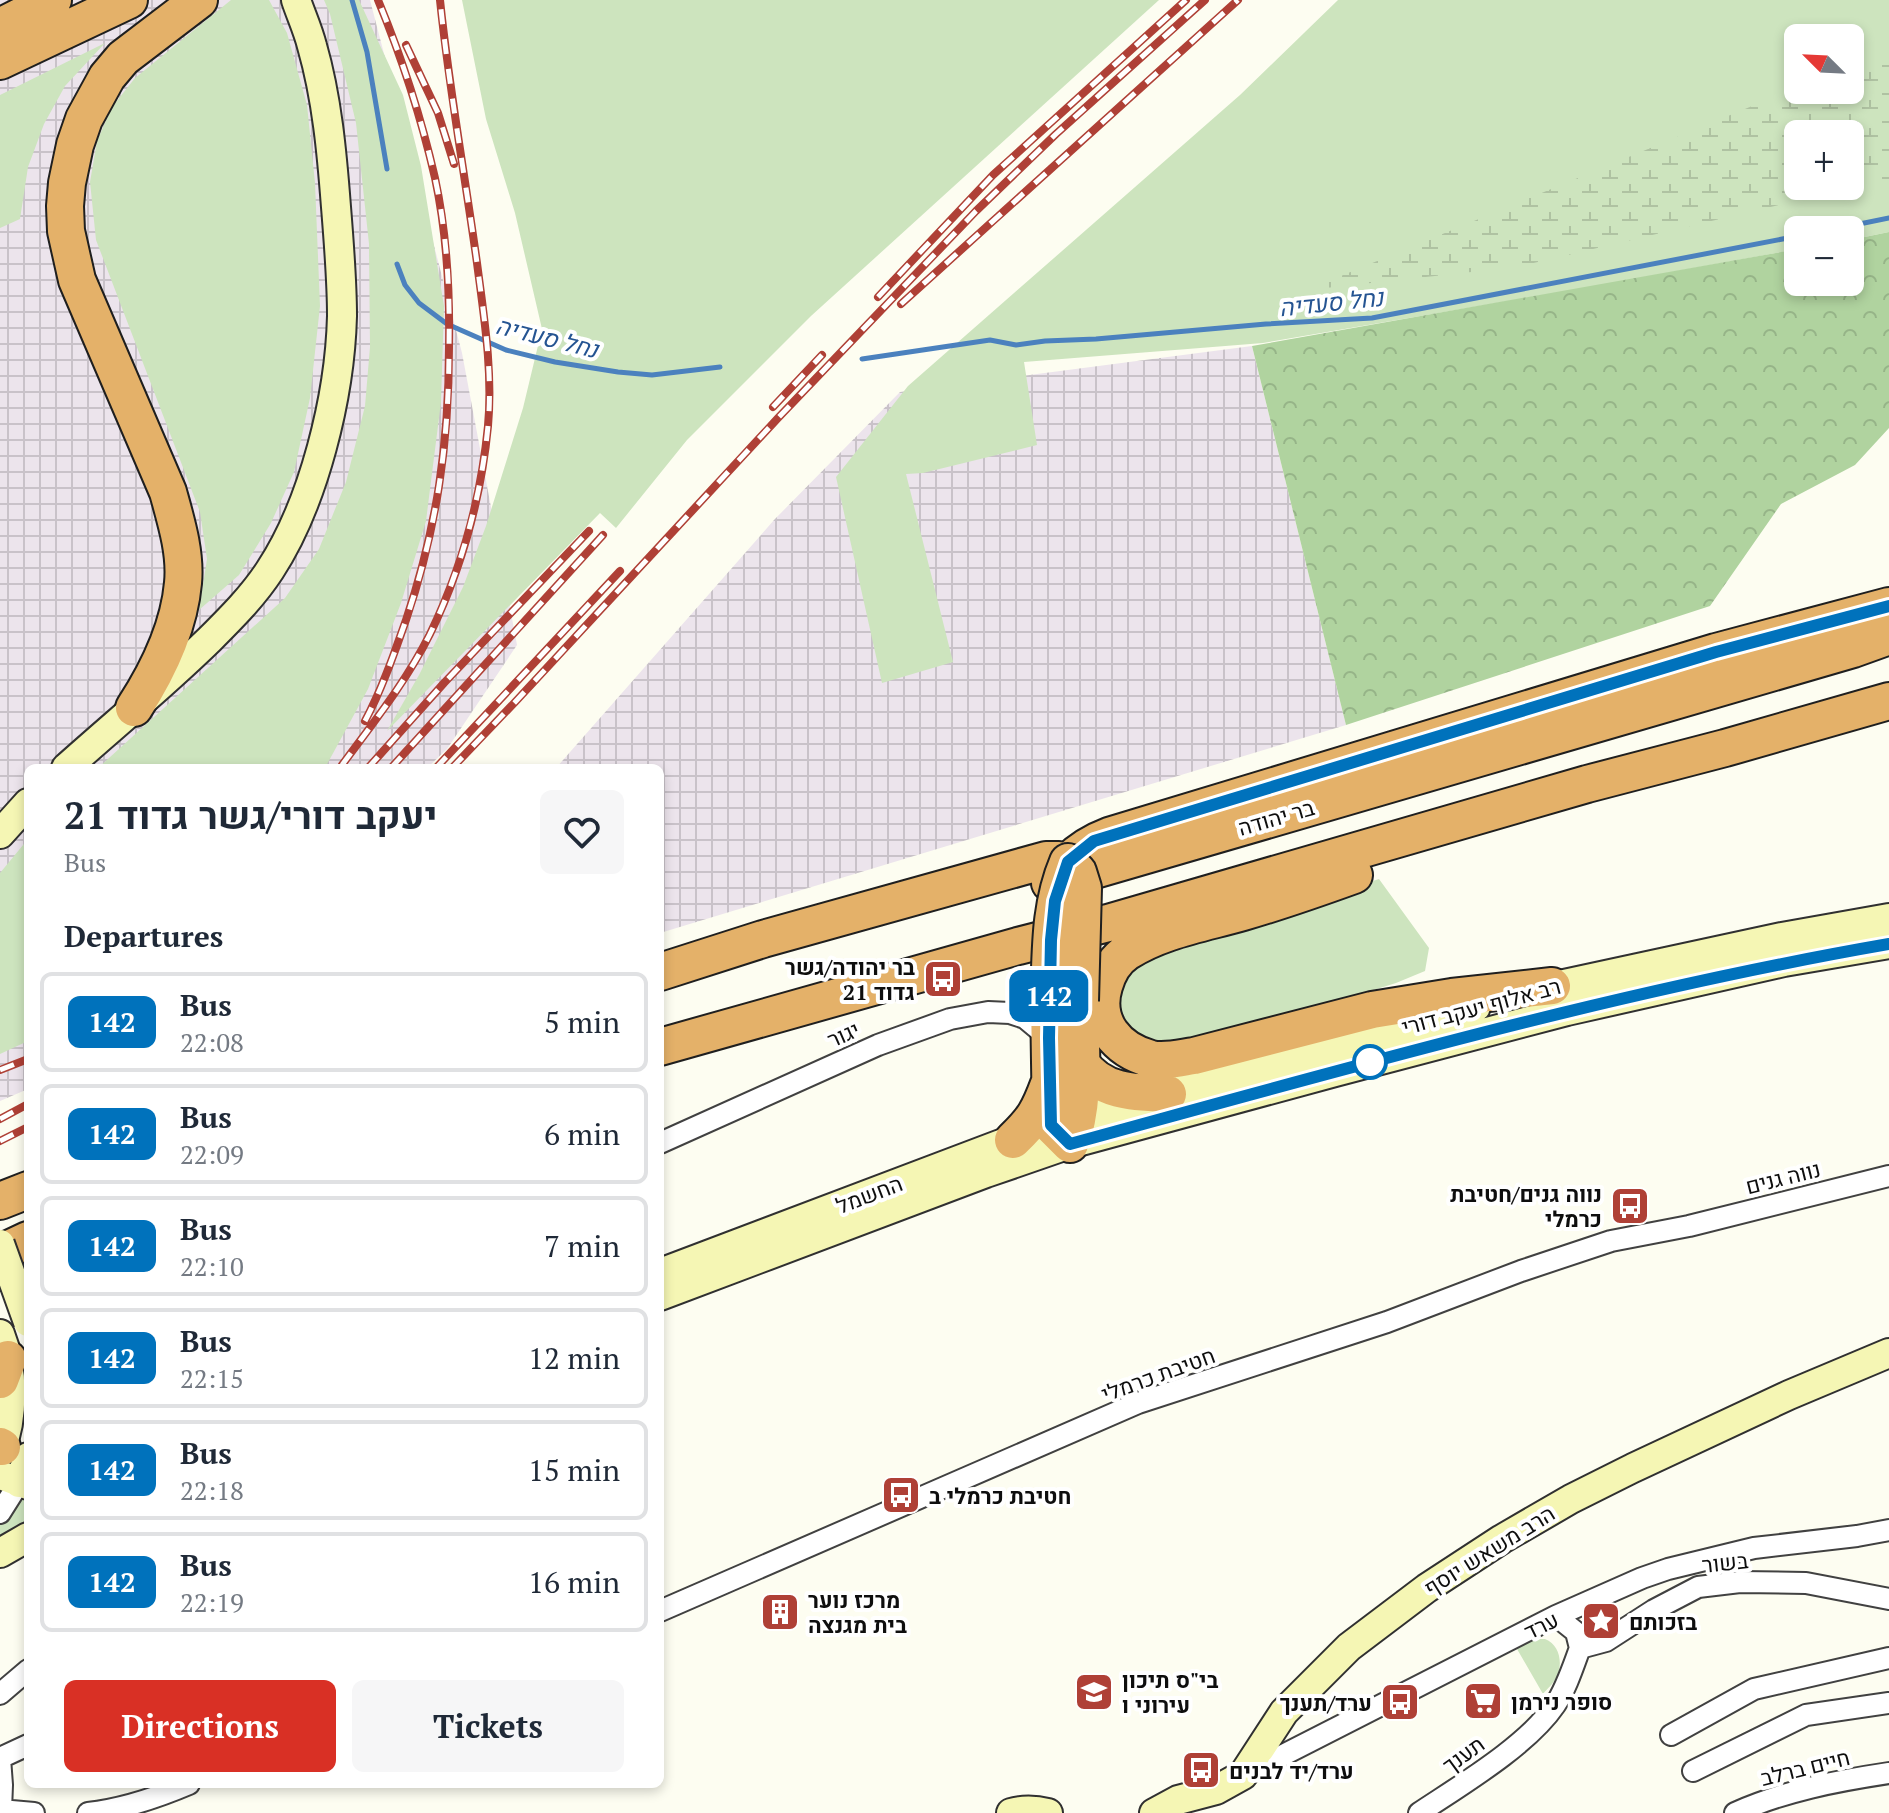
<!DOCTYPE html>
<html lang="en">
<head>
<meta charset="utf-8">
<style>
  :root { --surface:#fff; --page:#f6f6f7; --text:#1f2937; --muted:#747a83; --line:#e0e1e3; --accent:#d93025 }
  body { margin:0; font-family:"PT Serif",Heebo,serif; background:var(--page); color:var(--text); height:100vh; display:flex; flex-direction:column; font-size:30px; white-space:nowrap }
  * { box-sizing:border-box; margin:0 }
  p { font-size:26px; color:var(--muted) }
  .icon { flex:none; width:44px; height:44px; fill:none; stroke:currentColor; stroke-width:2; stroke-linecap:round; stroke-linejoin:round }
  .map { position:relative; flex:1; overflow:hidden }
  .drawer { position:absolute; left:24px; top:764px; width:640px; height:1024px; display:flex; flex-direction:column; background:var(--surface); border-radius:12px; box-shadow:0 4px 12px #0003 }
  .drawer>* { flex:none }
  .badge { padding:0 16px; border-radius:12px; font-size:28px; line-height:52px }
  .needle { width:52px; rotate:294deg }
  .tools { position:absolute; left:1784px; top:24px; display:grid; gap:16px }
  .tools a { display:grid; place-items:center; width:80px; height:80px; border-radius:12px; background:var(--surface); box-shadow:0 4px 12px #0003; font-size:40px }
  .map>.badge { position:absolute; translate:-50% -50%; box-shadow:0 0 0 4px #fff }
  h2 { padding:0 40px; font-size:30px; line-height:72px }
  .round { display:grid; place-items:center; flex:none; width:84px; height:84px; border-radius:12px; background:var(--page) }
  .overview { display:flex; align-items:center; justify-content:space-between; height:136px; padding:0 40px }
  h1 { font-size:38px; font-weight:700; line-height:60px }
  .button { display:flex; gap:16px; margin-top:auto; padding:16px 40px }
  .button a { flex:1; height:92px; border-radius:12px; background:var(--accent); color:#fff; font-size:32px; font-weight:700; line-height:92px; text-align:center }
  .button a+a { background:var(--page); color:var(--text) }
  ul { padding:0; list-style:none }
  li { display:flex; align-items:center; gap:24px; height:100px; margin:0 16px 12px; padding:0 24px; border:4px solid var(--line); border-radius:12px }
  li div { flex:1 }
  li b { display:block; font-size:30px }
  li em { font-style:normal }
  li .badge { min-width:88px; font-weight:700; text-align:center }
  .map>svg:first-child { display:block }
  .industrial { fill:url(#industrial-grid) }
  .grass { fill:#cde4be; fill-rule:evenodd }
  .forest { fill:url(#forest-crowns) }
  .wetland { fill:url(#wetland-marsh); fill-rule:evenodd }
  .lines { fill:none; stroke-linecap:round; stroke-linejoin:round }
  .stream { stroke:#4b81be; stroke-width:5 }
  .street-casing { stroke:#414141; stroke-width:24 }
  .secondary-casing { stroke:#303030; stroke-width:32 }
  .highway-casing { stroke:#1f1f1f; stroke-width:40 }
  .street { stroke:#fff; stroke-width:20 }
  .secondary { stroke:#f5f6b4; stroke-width:28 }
  .highway { stroke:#e4b169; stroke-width:36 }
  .rail-casing { stroke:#af4036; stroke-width:8 }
  .rail { stroke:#fff; stroke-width:5; stroke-dasharray:15; stroke-linecap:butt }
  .secondary-bridge-casing { stroke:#303030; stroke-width:32; stroke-linecap:butt }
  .highway-bridge-casing { stroke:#1f1f1f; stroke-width:40; stroke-linecap:butt }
  .secondary-bridge { stroke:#f5f6b4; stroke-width:28 }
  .highway-bridge { stroke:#e4b169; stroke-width:36 }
  .line-casing { stroke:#fff; stroke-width:18 }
  .line { stroke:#0072bc; stroke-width:12 }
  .stop-dot { fill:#fff; stroke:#0072bc; stroke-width:4 }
  .labels { text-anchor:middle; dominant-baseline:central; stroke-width:8; stroke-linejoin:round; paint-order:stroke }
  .street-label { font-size:22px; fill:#0e0e0e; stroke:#fff }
  .poi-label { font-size:22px; font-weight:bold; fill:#0e0e0e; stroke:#fff; text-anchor:start }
  .water-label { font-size:24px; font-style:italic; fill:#255492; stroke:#fff }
</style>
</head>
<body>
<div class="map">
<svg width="1889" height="1813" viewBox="0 0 1889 1813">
  <defs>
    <pattern id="industrial-grid" width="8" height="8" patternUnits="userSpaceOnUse" patternTransform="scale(2)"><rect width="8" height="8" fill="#ece4ec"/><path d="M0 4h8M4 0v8" fill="none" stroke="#c9c2c9"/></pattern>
    <pattern id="forest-crowns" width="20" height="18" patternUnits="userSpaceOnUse" patternTransform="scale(2)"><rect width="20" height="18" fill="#b0d39f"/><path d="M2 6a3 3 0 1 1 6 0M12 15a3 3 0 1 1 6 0" fill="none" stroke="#96b488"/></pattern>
    <pattern id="wetland-marsh" width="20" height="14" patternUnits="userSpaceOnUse" patternTransform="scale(2)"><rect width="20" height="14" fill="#cde4be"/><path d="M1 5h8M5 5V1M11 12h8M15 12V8" fill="none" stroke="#afc2a2"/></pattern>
  </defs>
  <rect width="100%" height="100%" fill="#fdfdf1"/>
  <path class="industrial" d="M0 0H370L462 353 517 645 447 749 427 768H28V1089L0 1101Z
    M1252 346 1346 725 660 933V768H556L774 520 900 392Z"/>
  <path class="grass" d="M231 0H269L287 33 307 105 315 183 320 306 310 398 294 472 271 523 239 575 199 610 207 559 200 512 96 240 90 182 97 141 112 107 135 78Z
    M324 0H359L403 95 421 166 444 306 441 402 426 521 401 603 368 689 325 768H98L285 598 319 549 346 482 365 406 370 347 369 244 356 123 330 14Z
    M462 0H1159L811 316 687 440 616 528 600 513 387 731 419 675 463 587 486 526 523 408 542 329 515 213 486 119Z
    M1338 0H1889V232L1850 240V230H1798V249L1590 287 1263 343 1024 362 1037 445 923 473 906 474 953 662 882 683 836 477 908 386 1240 95ZM1798 38H1850V90H1798ZM1798 134H1850V186H1798Z
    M105 43 65 86 44 124 28 167 20 219 0 228V95Z
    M28 839V1041L0 1054V873Z
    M1379 879 1429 948 1425 971 1396 983 1200 1044 1141 1047 1106 998 1124 961Z
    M21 1490 28 1491V1530L0 1546V1522Z
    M1532 1639C1533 1639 1544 1639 1545 1639 1561 1645 1563 1666 1556 1678 1553 1684 1547 1689 1543 1694L1517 1649Z"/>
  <path class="forest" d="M1889 232V428L1855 465 1781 504 1710 606 1346 725 1252 346 1798 249V282H1850V240Z"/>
  <path class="wetland" d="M1889 49V179L1517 267 1307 290 1798 87V90H1850V65ZM1798 134H1850V186H1798Z"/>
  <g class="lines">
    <path class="stream" d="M352 0 367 52 387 169
      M1830 230 1889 218
      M397 264 405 285 419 303 447 324 506 350 555 362 618 372 652 375 720 367
      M862 359 990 340 1016 345 1045 341 1096 339 1266 324 1372 318 1798 236"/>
    <defs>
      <path id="street" d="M660 1143 878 1045 950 1019 988 1012 1010 1013 1025 1018 1049 1038
        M0 1513 19 1483
        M660 1611 1138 1403 1387 1322 1521 1271 1611 1241 1689 1226 1889 1176
        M1556 1616 1576 1632 1580 1648
        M1580 1648 1606 1641 1654 1610 1698 1587 1740 1582 1806 1583 1889 1599
        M0 1694 28 1670
        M1671 1735 1754 1689 1889 1658
        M0 1758 2 1785 1 1810
        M0 1758 28 1745
        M1693 1771 1806 1715 1889 1703
        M1244 1775 1556 1616 1642 1578 1668 1569 1754 1548 1857 1536 1889 1530
        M0 1810 34 1813
        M88 1813C124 1809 156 1798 189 1784
        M1419 1813C1461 1785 1527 1746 1555 1705 1566 1689 1573 1667 1580 1648
        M1735 1813C1784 1791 1836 1781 1889 1773"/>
      <path id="secondary" d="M66 768C114 725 164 684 210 639 232 617 253 596 270 570 314 503 340 396 342 316 342 280 339 244 336 207 332 154 327 98 312 46 308 30 301 15 296 0
        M0 834 28 803
        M1532 991 1782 937 1889 918
        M660 1273 1051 1125 1476 1007
        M660 1296 986 1173 1070 1144 1335 1072 1567 1011 1784 962 1889 944
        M0 1334C14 1369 14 1417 0 1452
        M0 1475 28 1485
        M19 1483 28 1457
        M0 1553 28 1537
        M1011 1813C1024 1809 1036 1810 1048 1813
        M1154 1813 1178 1800 1216 1790 1243 1775 1284 1712 1349 1647 1427 1588 1502 1539 1571 1499 1633 1468 1789 1395 1889 1353"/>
      <path id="highway" d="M0 27 53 0
        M0 61 129 0
        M134 708C158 671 179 628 183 583 186 553 176 521 168 492L77 280 66 231 65 206 67 183 75 145 84 119 107 77 123 58 199 0
        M1354 875C1318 888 1281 901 1243 912 1205 923 1161 930 1127 952 1115 960 1108 972 1104 986 1093 1022 1117 1050 1151 1059 1165 1062 1180 1058 1194 1056L1372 1010 1452 997 1552 986
        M1050 883 1853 649 1889 636
        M660 972 763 939 1046 860H1059L1068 862C1080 850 1093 842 1109 836L1716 652 1889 606
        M1049 999 1051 1125 1070 1144C1087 1102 1080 1045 1080 1001
        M660 1047 1018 946 1108 923 1587 784 1725 748 1889 701
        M1081 1063C1101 1093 1136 1093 1168 1094
        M1013 1140C1034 1120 1039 1111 1049 1084
        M0 1201 28 1190
        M0 1253 28 1240
        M0 1380 8 1359
        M0 1446 2 1447"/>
    </defs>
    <use href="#street" class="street-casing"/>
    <use href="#secondary" class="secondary-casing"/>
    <use href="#highway" class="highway-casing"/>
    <use href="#street" class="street"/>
    <use href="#secondary" class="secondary"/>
    <use href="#highway" class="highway"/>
    <defs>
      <path id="rail" d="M406 45 438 113 454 164
        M878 297 993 175 1186 0
        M901 304 1238 0
        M773 407 822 355
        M365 721C382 689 394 654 406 620 437 528 449 443 449 347 450 290 447 234 435 178 421 117 402 58 378 0
        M342 765C373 723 406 682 430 634 461 570 481 498 488 426 493 372 484 317 477 263 465 176 449 88 440 0
        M368 768 444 683 589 531
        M391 768 603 535
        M436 768 620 571
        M452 768 517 700 778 418 976 211 1056 134 1205 0
        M0 1070 28 1059
        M0 1119 28 1104
        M0 1141 28 1127"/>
    </defs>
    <use href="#rail" class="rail-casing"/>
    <use href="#rail" class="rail"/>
    <defs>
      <path id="secondary-bridge" d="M0 1244 28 1322"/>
      <path id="highway-bridge" d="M1049 999C1051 951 1049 907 1068 862L1078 872 1083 888 1080 1001"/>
    </defs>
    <use href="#secondary-bridge" class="secondary-bridge-casing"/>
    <use href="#highway-bridge" class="highway-bridge-casing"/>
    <use href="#secondary-bridge" class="secondary-bridge"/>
    <use href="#highway-bridge" class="highway-bridge"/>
  </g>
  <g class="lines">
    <defs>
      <path id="line" d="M1889 606 1716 652 1094 841 1068 862 1055 901 1051 940 1049 1038 1051 1125 1070 1144C1341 1070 1612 992 1889 944"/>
    </defs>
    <use href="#line" class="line-casing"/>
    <use href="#line" class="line"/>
  </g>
  <defs>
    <symbol id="bus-square" viewBox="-11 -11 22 22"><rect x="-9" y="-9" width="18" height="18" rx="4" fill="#af4036" stroke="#fff"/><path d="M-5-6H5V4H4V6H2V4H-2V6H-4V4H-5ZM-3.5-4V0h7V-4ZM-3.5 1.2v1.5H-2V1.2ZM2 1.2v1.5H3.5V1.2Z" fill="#fff"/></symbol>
    <symbol id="building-square" viewBox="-11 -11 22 22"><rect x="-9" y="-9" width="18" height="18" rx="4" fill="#af4036" stroke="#fff"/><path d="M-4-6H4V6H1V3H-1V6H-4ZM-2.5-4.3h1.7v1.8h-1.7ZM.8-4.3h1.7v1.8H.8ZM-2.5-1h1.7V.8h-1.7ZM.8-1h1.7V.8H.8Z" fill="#fff"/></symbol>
    <symbol id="sight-square" viewBox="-11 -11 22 22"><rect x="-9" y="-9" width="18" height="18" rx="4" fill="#af4036" stroke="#fff"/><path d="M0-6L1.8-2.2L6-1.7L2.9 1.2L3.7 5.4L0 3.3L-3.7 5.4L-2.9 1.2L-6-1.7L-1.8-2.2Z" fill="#fff"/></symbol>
    <symbol id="school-square" viewBox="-11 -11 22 22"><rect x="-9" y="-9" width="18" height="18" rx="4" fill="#af4036" stroke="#fff"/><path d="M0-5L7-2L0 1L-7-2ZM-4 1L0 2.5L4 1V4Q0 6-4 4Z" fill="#fff"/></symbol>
    <symbol id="supermarket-square" viewBox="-11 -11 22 22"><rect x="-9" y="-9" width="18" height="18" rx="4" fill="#af4036" stroke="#fff"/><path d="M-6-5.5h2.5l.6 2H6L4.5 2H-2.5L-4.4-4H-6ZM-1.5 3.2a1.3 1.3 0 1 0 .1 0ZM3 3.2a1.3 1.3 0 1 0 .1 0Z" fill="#fff"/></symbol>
  </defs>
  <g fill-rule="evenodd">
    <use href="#bus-square" x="921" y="957" width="44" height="44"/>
    <use href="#bus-square" x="1608" y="1184" width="44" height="44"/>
    <use href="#bus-square" x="879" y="1473" width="44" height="44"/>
    <use href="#building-square" x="758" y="1590" width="44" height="44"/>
    <use href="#sight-square" x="1579" y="1599" width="44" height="44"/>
    <use href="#school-square" x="1072" y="1670" width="44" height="44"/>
    <use href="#supermarket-square" x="1461" y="1679" width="44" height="44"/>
    <use href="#bus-square" x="1378" y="1680" width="44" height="44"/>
    <use href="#bus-square" x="1179" y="1748" width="44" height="44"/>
  </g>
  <circle class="stop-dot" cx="1370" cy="1062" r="16"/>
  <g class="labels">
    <g class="street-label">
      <text transform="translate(1276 817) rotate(-16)">בר יהודה</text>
      <text transform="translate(1481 1006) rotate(-15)">רב אלוף יעקב דורי</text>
      <text transform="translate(843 1034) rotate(-24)">יגור</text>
      <text transform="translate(1783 1177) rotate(-14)">נווה גנים</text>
      <text transform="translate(869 1194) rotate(-21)">החשמל</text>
      <text transform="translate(1158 1374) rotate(-20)">חטיבת כרמלי</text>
      <text transform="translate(1489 1550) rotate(-32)">הרב משאש יוסף</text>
      <text transform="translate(1725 1562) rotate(-6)">בשור</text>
      <text transform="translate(1541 1625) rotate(-26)">ערד</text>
      <text transform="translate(1463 1754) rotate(-36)">תענך</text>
      <text transform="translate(1805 1767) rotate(-14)">חיים ברלב</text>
    </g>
    <g class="poi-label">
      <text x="915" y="966" text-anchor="end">בר יהודה/גשר<tspan x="915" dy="25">גדוד 21</tspan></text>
      <text x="1602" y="1193" text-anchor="end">נווה גנים/חטיבת<tspan x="1602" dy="25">כרמלי</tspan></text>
      <text x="929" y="1495">חטיבת כרמלי ב</text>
      <text x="808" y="1599">מרכז נוער<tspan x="808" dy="25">בית מגנצה</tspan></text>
      <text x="1629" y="1621">בזכותם</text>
      <text x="1122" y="1679">בי"ס תיכון<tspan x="1122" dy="25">עירוני ו</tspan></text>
      <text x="1511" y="1701">סופר נירמן</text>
      <text x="1372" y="1702" text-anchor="end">ערד/תענך</text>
      <text x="1229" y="1770">ערד/יד לבנים</text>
    </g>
    <g class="water-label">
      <text transform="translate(1331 302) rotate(-6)">נחל סעדיה</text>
      <text transform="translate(547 337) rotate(14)">נחל סעדיה</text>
    </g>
  </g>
</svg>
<div class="tools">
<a><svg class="needle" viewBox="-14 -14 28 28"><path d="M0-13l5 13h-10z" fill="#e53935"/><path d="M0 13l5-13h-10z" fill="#747a83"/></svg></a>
<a>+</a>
<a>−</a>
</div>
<b class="badge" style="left:1049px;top:996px;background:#0072bc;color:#fff">142</b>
<section class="drawer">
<div class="overview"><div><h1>יעקב דורי/גשר גדוד 21</h1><p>Bus</p></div><a class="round"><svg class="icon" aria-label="heart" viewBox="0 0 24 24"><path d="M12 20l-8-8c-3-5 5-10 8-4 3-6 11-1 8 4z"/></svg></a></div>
<h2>Departures</h2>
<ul>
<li><span class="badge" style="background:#0072bc;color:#fff">142</span><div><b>Bus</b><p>22:08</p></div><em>5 min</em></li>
<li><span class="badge" style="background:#0072bc;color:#fff">142</span><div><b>Bus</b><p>22:09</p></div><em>6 min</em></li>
<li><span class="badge" style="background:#0072bc;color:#fff">142</span><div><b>Bus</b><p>22:10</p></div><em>7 min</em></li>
<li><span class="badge" style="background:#0072bc;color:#fff">142</span><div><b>Bus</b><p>22:15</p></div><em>12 min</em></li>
<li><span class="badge" style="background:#0072bc;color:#fff">142</span><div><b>Bus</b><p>22:18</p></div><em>15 min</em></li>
<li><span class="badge" style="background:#0072bc;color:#fff">142</span><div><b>Bus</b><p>22:19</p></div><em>16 min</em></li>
</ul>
<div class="button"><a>Directions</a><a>Tickets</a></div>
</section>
</div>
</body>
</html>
